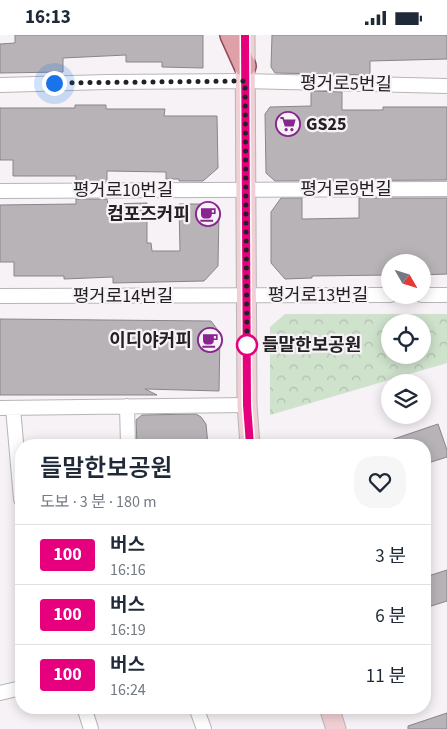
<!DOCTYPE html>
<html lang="ko">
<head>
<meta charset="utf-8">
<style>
  :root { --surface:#fff; --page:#f6f6f7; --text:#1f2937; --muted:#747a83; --line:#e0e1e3 }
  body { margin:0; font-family:"Source Sans 3","Noto Sans KR",sans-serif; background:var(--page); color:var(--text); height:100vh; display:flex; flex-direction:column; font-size:19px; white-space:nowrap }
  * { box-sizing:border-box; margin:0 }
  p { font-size:16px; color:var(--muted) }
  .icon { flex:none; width:28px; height:28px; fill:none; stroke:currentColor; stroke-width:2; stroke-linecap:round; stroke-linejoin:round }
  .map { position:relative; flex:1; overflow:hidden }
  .panel { position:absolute; left:15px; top:404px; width:416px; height:275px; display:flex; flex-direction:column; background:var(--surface); border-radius:20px; box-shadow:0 2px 12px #0003 }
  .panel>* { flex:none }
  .badge { padding:0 10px; border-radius:4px; font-size:18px; line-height:32px }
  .needle { width:32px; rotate:129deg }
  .controls { position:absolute; left:381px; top:219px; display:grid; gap:10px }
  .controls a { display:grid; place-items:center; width:50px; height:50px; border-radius:50%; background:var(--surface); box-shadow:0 2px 12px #0003; font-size:25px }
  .you { position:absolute; width:25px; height:25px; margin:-12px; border:4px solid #fff; border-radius:50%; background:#1a73e8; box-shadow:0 0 0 8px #1a73e833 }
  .map>.badge { position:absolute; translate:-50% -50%; box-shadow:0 0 0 2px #fff }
  .round { display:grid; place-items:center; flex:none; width:52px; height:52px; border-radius:20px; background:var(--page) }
  .summary { display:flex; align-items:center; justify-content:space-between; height:85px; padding:0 25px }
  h1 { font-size:24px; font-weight:600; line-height:38px }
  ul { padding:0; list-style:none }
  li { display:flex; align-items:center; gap:15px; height:60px; padding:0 25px; border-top:1px solid var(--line) }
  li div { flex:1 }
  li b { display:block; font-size:19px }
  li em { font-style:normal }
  li .badge { min-width:55px; font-weight:700; text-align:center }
  .status { display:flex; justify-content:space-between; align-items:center; height:35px; padding:0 25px; background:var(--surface); direction:ltr }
  .status svg { height:14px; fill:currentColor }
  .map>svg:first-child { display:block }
  .park { fill:url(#park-crowns); fill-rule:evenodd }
  .building { fill:#b7b3b7; stroke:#8a858a }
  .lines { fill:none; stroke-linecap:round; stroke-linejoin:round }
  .street-casing { stroke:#b9b4b9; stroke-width:16 }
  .secondary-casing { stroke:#b9b4b9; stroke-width:21 }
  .primary-casing { stroke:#904a54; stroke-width:24 }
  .street { stroke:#fff; stroke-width:14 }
  .secondary { stroke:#f0d0d4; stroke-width:19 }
  .primary { stroke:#e0a0a9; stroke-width:21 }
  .line-casing { stroke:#fff; stroke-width:11 }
  .line { stroke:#e6007e; stroke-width:8 }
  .walk { stroke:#222022; stroke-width:5; stroke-dasharray:0 9 }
  .stop-dot { fill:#fff; stroke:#e6007e; stroke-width:2.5 }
  .labels { text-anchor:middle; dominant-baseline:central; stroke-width:4.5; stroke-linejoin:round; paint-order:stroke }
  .street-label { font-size:18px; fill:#222022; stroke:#f6f2f6 }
  .poi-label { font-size:18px; font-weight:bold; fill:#222022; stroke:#f6f2f6; text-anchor:end }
  .stop-label { font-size:18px; font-weight:bold; fill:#222022; stroke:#f6f2f6; text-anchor:start }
</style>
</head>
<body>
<div class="status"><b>16:13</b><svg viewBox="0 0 49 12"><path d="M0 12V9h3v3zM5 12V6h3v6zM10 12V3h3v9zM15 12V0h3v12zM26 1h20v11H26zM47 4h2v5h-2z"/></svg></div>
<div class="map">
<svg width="447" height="694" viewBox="0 0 447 694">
  <defs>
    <pattern id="park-crowns" width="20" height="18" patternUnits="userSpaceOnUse" patternTransform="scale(1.25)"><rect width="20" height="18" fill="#cee2cc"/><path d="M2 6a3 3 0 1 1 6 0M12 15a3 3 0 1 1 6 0" fill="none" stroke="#b1c2af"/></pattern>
  </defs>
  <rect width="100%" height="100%" fill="#f6f2f6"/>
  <path class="park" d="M285 279H447V328L270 380V292ZM390 288H422V320H390Z"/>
  <path class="building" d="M15 0H203V33L162 32V27H126V20L63 23V37L0 38V9L15 8Z
    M272 0H447V24L370 26V40L275 38 271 32Z
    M311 56 342 57V75H383V72H447V145L275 146 266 138 265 79 270 72 311 71Z
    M75 70H106V74H165L164 81H217L218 133 203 146H179V144H166V137L107 136V147H76V141H13V125H0V73H75Z
    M281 163H302V184L359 183V163H447V239L422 240V228H390V240L312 241V243L285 244 271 228V177Z
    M76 164H107L108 169 147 168V208H151L152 216H180L179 169H211L219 176 218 231 204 246 113 248V242L64 244V241H14V227H0V170L76 169Z
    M0 284 211 286 220 298 219 356 145 354 157 360H0Z
    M196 379 201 382 206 389 208 410H137L136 385 142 380Z
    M438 389 447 415V422L425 429V410H383L382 408Z
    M447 535V566L425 573V542Z
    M447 678V694H408V691Z"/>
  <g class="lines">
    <defs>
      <path id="street" d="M0 50 107 47 245 46 447 51
        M0 156 447 154
        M422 260H447
        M0 261 390 260
        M127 371 128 410
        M0 373 247 370
        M13 373 21 464
        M0 658 21 653
        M84 672 91 694
        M196 672 204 694"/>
      <path id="secondary" d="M245 0 247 370 250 410
        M329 672 336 694"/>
      <path id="primary" d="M231 0 245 31"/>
    </defs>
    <use href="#street" class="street-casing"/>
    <use href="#secondary" class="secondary-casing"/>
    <use href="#primary" class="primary-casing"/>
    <use href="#street" class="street"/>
    <use href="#secondary" class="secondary"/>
    <use href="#primary" class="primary"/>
  </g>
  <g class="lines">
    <defs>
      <path id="line" d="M245 0 247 370 250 410"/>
    </defs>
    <use href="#line" class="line-casing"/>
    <use href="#line" class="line"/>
    <path class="walk" d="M54 48 245 46 247 315V310"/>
  </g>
  <defs>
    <symbol id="supermarket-ring" viewBox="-11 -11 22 22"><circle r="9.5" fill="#f6f2f6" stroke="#88258e" stroke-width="1.5"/><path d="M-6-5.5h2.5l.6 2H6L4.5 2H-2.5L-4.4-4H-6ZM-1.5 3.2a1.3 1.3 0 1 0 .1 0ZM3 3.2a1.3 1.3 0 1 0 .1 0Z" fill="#88258e"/></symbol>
    <symbol id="cafe-ring" viewBox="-11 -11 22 22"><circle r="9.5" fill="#f6f2f6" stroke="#88258e" stroke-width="1.5"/><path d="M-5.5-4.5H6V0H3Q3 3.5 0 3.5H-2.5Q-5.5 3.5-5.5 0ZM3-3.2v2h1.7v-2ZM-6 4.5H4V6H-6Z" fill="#88258e"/></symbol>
  </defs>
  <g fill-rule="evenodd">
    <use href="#supermarket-ring" x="274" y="75" width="28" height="28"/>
    <use href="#cafe-ring" x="194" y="165" width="28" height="28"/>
    <use href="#cafe-ring" x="196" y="291" width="28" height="28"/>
  </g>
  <circle class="stop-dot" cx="247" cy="310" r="10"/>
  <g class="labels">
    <g class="street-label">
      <text transform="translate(346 49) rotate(1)">평거로5번길</text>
      <text x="346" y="154">평거로9번길</text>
      <text x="123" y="155">평거로10번길</text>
      <text x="318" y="260">평거로13번길</text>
      <text x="123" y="261">평거로14번길</text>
    </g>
    <g class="poi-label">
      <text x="306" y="89" text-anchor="start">GS25</text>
      <text x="190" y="179">컴포즈커피</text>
      <text x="192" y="305">이디야커피</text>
    </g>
    <g class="stop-label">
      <text x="262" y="310">들말한보공원</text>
    </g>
  </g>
</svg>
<div class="controls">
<a><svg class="needle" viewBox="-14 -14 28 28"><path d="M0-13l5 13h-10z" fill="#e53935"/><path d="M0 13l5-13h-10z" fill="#747a83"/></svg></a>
<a><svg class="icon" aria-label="locate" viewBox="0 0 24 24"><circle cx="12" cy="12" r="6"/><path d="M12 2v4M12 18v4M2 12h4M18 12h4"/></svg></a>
<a><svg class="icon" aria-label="layers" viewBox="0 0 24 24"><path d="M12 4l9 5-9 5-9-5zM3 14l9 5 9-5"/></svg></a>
</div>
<div class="you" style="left:54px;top:48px"></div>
<section class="panel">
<div class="summary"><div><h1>들말한보공원</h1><p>도보 · 3 분 · 180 m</p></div><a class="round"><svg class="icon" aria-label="heart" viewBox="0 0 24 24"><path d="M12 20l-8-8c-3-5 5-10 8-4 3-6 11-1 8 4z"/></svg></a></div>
<ul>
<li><span class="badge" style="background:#e6007e;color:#fff">100</span><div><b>버스</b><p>16:16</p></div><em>3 분</em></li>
<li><span class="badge" style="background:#e6007e;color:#fff">100</span><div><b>버스</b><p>16:19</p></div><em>6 분</em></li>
<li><span class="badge" style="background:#e6007e;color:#fff">100</span><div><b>버스</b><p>16:24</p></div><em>11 분</em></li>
</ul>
</section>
</div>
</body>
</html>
